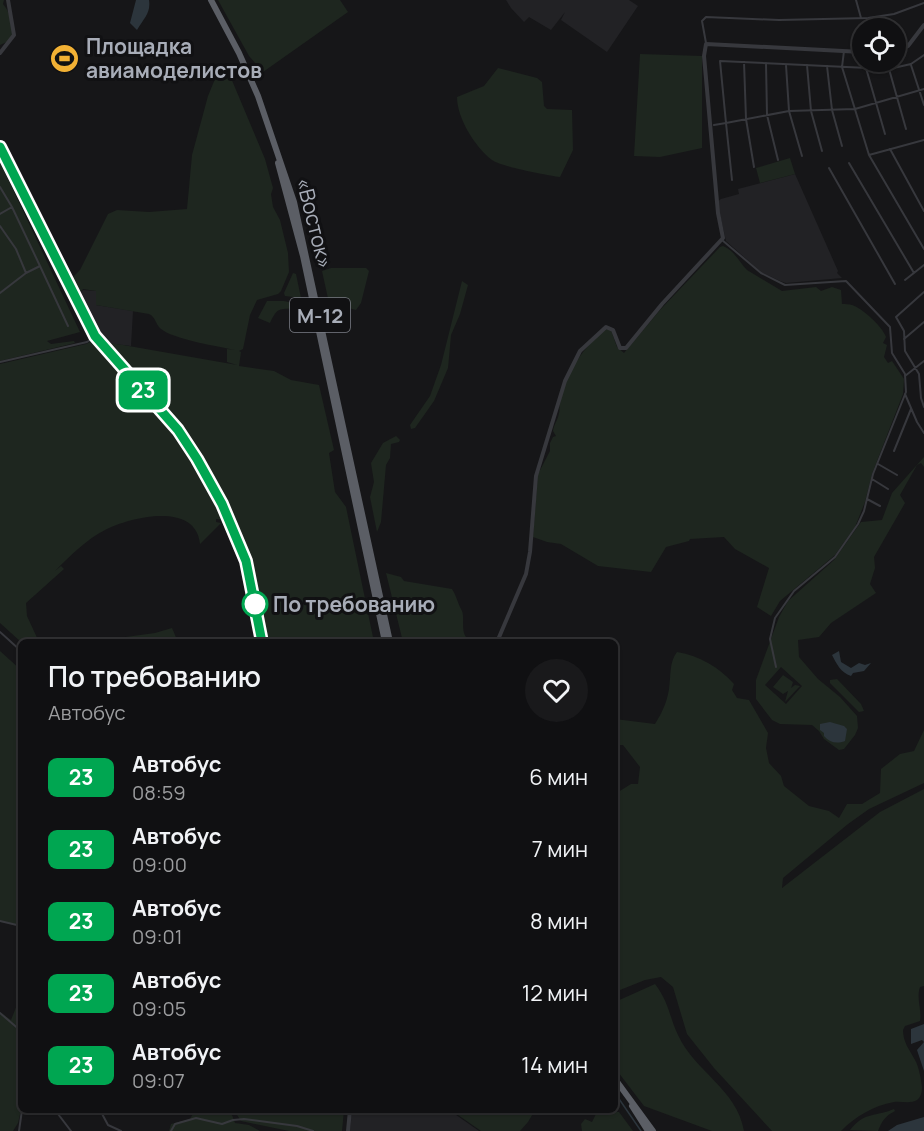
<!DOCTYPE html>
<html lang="ru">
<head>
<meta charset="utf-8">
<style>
  :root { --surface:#101012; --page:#19191b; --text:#f1f3f6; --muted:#9c9d9f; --line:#303032 }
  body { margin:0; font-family:Manrope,sans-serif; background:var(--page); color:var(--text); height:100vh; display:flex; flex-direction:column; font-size:22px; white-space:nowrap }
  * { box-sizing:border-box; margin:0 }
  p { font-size:20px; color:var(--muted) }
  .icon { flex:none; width:33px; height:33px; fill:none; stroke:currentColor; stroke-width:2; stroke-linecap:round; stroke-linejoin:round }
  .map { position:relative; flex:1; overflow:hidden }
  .side { position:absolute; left:18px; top:639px; width:600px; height:474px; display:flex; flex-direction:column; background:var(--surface); border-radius:9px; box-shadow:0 2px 4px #0004,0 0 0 2px var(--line) }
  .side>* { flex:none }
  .badge { padding:0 12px; border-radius:9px; font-size:21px; line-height:39px }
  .buttons { position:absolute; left:852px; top:18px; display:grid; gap:12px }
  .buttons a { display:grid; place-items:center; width:54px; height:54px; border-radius:50%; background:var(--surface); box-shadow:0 2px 4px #0004,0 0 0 2px var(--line); font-size:30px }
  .map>.badge { position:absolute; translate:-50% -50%; box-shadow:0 0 0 3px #fff }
  .round { display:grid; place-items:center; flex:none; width:63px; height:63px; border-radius:32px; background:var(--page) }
  .headline { display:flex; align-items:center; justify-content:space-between; height:102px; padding:0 30px }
  h1 { font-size:28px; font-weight:600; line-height:45px }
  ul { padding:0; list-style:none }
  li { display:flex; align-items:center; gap:18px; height:72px; padding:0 30px }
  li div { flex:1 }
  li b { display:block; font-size:22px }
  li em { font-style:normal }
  li .badge { min-width:66px; font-weight:700; text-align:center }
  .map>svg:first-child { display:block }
  .built { fill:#222225 }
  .green { fill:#1e261f; fill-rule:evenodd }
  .water { fill:#2c353c }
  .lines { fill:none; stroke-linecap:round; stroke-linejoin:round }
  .stream { stroke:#2c353c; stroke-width:1.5 }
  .minor { stroke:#37383d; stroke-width:2 }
  .tertiary { stroke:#37383d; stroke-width:4 }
  .trunk { stroke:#5b5e65; stroke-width:6 }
  .line-casing { stroke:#fff; stroke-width:14 }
  .line { stroke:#00a651; stroke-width:9 }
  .stop-dot { fill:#fff; stroke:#00a651; stroke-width:3 }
  .labels { text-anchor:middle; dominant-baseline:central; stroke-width:6; stroke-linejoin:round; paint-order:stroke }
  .shield { fill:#111113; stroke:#7b7e86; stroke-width:1.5 }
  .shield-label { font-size:20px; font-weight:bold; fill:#a8adb8 }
  .poi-label { font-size:21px; font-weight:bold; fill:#a8adb8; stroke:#111113; text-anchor:start }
  .street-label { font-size:21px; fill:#a8adb8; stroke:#111113 }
  .stop-label { font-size:21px; font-weight:bold; fill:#a8adb8; stroke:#111113; text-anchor:start }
</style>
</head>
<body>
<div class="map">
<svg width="924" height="1131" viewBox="0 0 924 1131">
  <rect width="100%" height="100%" fill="#161618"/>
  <path class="built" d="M506 0H629L638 6 607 52 561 20 565 12 551 30 529 17 524 22 511 8Z
    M795 174 838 271 837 273 842 278 786 283 780 281 761 272 726 241 717 202 721 199 739 194 738 189Z
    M83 290 96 291V305L133 311 131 346 106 343 99 335 78 295Z
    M352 1110H449L479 1131H350Z"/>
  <path class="green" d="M0 0H4L3 4C11 13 14 28 11 40L0 45Z
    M218 0H340L348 12 263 72 249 56Z
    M640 54 702 56V148L660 157 634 156Z
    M498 68 537 78 542 82 544 106 547 109 572 110 573 150 560 177C547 175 502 167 492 160 475 147 457 118 457 97L484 86Z
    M231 78 265 159 273 188 271 194 273 207 280 220 288 253 289 272 281 291 278 294 257 300 250 315 243 349 239 351 241 352 239 366 274 371 291 380 319 385 334 450 329 453 335 492 346 507 374 642H265L260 611 261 604 254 593 246 554 231 515 202 461 169 416 104 345 110 343 123 345 237 365 227 362V349L236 350C220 347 173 339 161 329 155 324 156 317 149 314L96 305V291L83 289 78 295 80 299 79 300 17 175 20 176 43 217 67 269 73 277 80 270 108 214 117 210 149 212 187 209 192 155 208 96 215 79Z
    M790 158 795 174 760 183 756 168Z
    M0 162 80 332 47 341 51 344 74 341 75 343 0 361Z
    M723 246C735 251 739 262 747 270L782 291 816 287 821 291 832 287 841 290 842 304C845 304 849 304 852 305 862 308 883 327 886 337L883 343 887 345 884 357 888 363 892 361 904 379 903 394 872 474 865 502 855 527 835 555 780 601 771 616 757 607 769 568 735 549 724 537 690 539 689 541 666 547 651 572 598 566 561 544 547 542 533 537 538 474 550 451V443L553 437 556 436 553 431C554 424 558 420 559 413 560 412 559 405 560 404 565 374 583 346 607 329L611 330 617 347 624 353 660 310 720 247Z
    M56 263 85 320 83 323H81L54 264Z
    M331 268H366L369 271 361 303 356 310 329 303 322 271Z
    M293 273 296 274 301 298 285 296 284 293Z
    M462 281 468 285 460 314 451 335 448 368 434 401 415 428 411 429 410 425 430 396 441 365Z
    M267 301H284L302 305 303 317 295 315V308C279 310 278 306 270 323L258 318Z
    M94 340 101 350 129 377 177 432 199 465 228 520 216 519V522L221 523 200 544C196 501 130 517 105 530 87 539 70 556 55 571L61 566 64 569 26 603 27 616 39 642H21L0 623V364L86 344Z
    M396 436 400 440 399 442 391 444 390 458 386 465 381 522 377 532 370 497 374 482 371 463 383 443Z
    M924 457V467L921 463 917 465 900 495 905 503 874 557 875 568 870 584 876 593 831 623 819 637 798 640 799 657 818 679 840 697 857 716 858 728 855 735 844 749 839 750 824 739 819 731 812 725 780 724 772 720 756 699V680L779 617 788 601 834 560 861 522 882 520 892 493ZM781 667 802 686 786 704 765 685Z
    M386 573 401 577 404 581 452 589C457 597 458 604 462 611 465 619 460 633 468 639 473 642 482 640 487 642H403Z
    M172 628 178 642H104L111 639 155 633Z
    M0 651 21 670V925L0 922Z
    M677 652C700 656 719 667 734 684L732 690 737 698 749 700 768 733 766 748 769 763 781 776 784 786 809 806 829 811 839 818 847 804H862L880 793 881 769 900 754 914 751 924 730V783L869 809 848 824 783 878 782 888 880 812 924 789V986L920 987C916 999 922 1009 920 1021L905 1026 903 1030C903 1042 909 1049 915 1060 919 1067 921 1079 922 1087 922 1092 921 1097 917 1100 911 1104 901 1101 894 1102 873 1106 856 1116 841 1131H772L714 1068 687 1034 673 987 661 977 645 980 615 992V794L631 784H638L640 767 623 745H615V719L655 724C662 713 667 702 669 689 671 676 669 662 677 652Z
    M783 675 793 682 791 688 795 685 800 686 785 702 788 691 783 694 773 687Z
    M837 679 861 704 864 711 859 712 830 683V680Z
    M655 984C669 1002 669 1016 678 1035 695 1072 737 1089 744 1131H712L644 1106 615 1068V1002Z
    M21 995V1110L18 1123 13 1131H0V1012L11 1020Z
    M894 1109 895 1111C885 1116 882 1121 878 1131L850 1130C865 1111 876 1117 894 1109Z
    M195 1110H230L235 1123 249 1125 260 1131H169L171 1124 190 1119Z
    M234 1110H344L342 1131H289L241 1121Z
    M451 1110H535L528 1122 520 1131H481Z
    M598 1110 619 1112 633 1131H582L581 1124 585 1119 592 1122Z"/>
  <path class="water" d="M136 0H149C151 13 144 18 137 30L130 23Z
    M839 651 841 662 851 668 859 663 865 665 871 663 864 671 853 673 851 676C841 673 836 663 832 655Z
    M830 722 844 726 847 729 845 741C837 744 830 743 824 736V733L820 730V724Z
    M924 1024V1071L917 1050 924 1042 922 1040 911 1044V1029Z
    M924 1117V1131H888L897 1125Z"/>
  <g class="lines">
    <path class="stream" d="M615 1093 641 1131"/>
    <path class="minor" d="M856 0 861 18
      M706 43 702 21 706 17 779 20 868 18 894 14 924 3
      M844 51 842 67 869 155 924 140
      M924 55 911 64 889 69 720 61 726 123 789 111 855 109 924 89
      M744 62 746 119 754 167
      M766 63 767 115 778 160
      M786 65 789 111 802 156
      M807 65 811 111 822 151
      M911 65 924 105
      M827 66 832 110 842 146
      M866 68 885 134
      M889 69 906 129
      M714 125 726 123 732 180
      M890 149 924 211
      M869 155 924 249
      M849 163 914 273
      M829 168 895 284
      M0 187 12 207
      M0 214 12 207 40 266 26 273
      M0 226 16 249 26 273 0 293
      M722 240 761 273 785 285 846 281 890 327 892 353 905 374 906 392 873 474 864 511 858 524 835 557 794 591 775 618 770 639 776 667
      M40 266 68 326
      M905 280 924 265
      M924 292 896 317 904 331 905 351 919 374 921 398 924 407
      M904 339 924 322
      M0 362 87 342 90 340 84 325 87 322
      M905 376 924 361
      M905 394 917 422 924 433
      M894 451 911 409
      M878 464 897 475
      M872 479 888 489
      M867 499 880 506
      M0 632 21 651
      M0 921 21 926
      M0 1013 21 1031
      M55 1110 71 1131
      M100 1110 108 1125 121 1131
      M19 1131 22 1110
      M171 1131 175 1124 196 1118 222 1124 233 1120 244 1119 297 1126 313 1131"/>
    <path class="tertiary" d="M896 52 908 46 924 25
      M0 53 14 35 8 0
      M0 147 95 336 183 436 222 504 246 561 262 642
      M497 642 526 574 530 552 536 476 565 381 580 351 606 327 613 330 620 348H626L662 304 723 238 718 213 704 56 706 44 862 52
      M348 1131 350 1110"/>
    <path class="trunk" d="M211 0 239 53 258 96 294 202 390 642
      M278 163 303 256 385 642
      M615 1079 653 1131
      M632 1106 648 1131"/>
  </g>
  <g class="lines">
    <defs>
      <path id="line" d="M0 147 95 336 178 430 197 459 222 504 246 561 262 642"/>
    </defs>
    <use href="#line" class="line-casing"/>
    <use href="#line" class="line"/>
  </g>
  <defs>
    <symbol id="stadium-disc" viewBox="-11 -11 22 22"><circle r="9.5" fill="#f2b134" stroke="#111113"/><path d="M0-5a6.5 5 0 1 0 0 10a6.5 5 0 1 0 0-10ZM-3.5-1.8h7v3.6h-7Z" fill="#111"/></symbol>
  </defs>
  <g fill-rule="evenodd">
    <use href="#stadium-disc" x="48" y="42" width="33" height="33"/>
  </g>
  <circle class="stop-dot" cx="255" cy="604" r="12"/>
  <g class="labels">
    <rect class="shield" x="290" y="298" width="60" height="34" rx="4.5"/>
    <g class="shield-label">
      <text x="320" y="315">М-12</text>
    </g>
    <g class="poi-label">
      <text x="86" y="46">Площадка<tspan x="86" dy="24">авиамоделистов</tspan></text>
    </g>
    <g class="street-label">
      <text transform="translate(315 223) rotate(76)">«Восток»</text>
    </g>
    <g class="stop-label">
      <text x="273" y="604">По требованию</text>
    </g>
  </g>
</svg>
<div class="buttons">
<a><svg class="icon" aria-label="locate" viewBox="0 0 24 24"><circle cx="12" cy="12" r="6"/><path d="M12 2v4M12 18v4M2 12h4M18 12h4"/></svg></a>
</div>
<b class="badge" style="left:143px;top:390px;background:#00a651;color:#fff">23</b>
<section class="side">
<div class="headline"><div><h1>По требованию</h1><p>Автобус</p></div><a class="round"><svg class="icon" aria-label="heart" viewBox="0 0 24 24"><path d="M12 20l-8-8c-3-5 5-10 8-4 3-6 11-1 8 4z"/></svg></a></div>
<ul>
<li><span class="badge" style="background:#00a651;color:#fff">23</span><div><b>Автобус</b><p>08:59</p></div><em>6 мин</em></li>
<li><span class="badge" style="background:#00a651;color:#fff">23</span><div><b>Автобус</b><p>09:00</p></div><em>7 мин</em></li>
<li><span class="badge" style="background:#00a651;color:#fff">23</span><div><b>Автобус</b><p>09:01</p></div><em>8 мин</em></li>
<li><span class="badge" style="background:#00a651;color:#fff">23</span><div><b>Автобус</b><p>09:05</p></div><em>12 мин</em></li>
<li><span class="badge" style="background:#00a651;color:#fff">23</span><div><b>Автобус</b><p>09:07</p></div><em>14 мин</em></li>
</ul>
</section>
</div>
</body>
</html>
